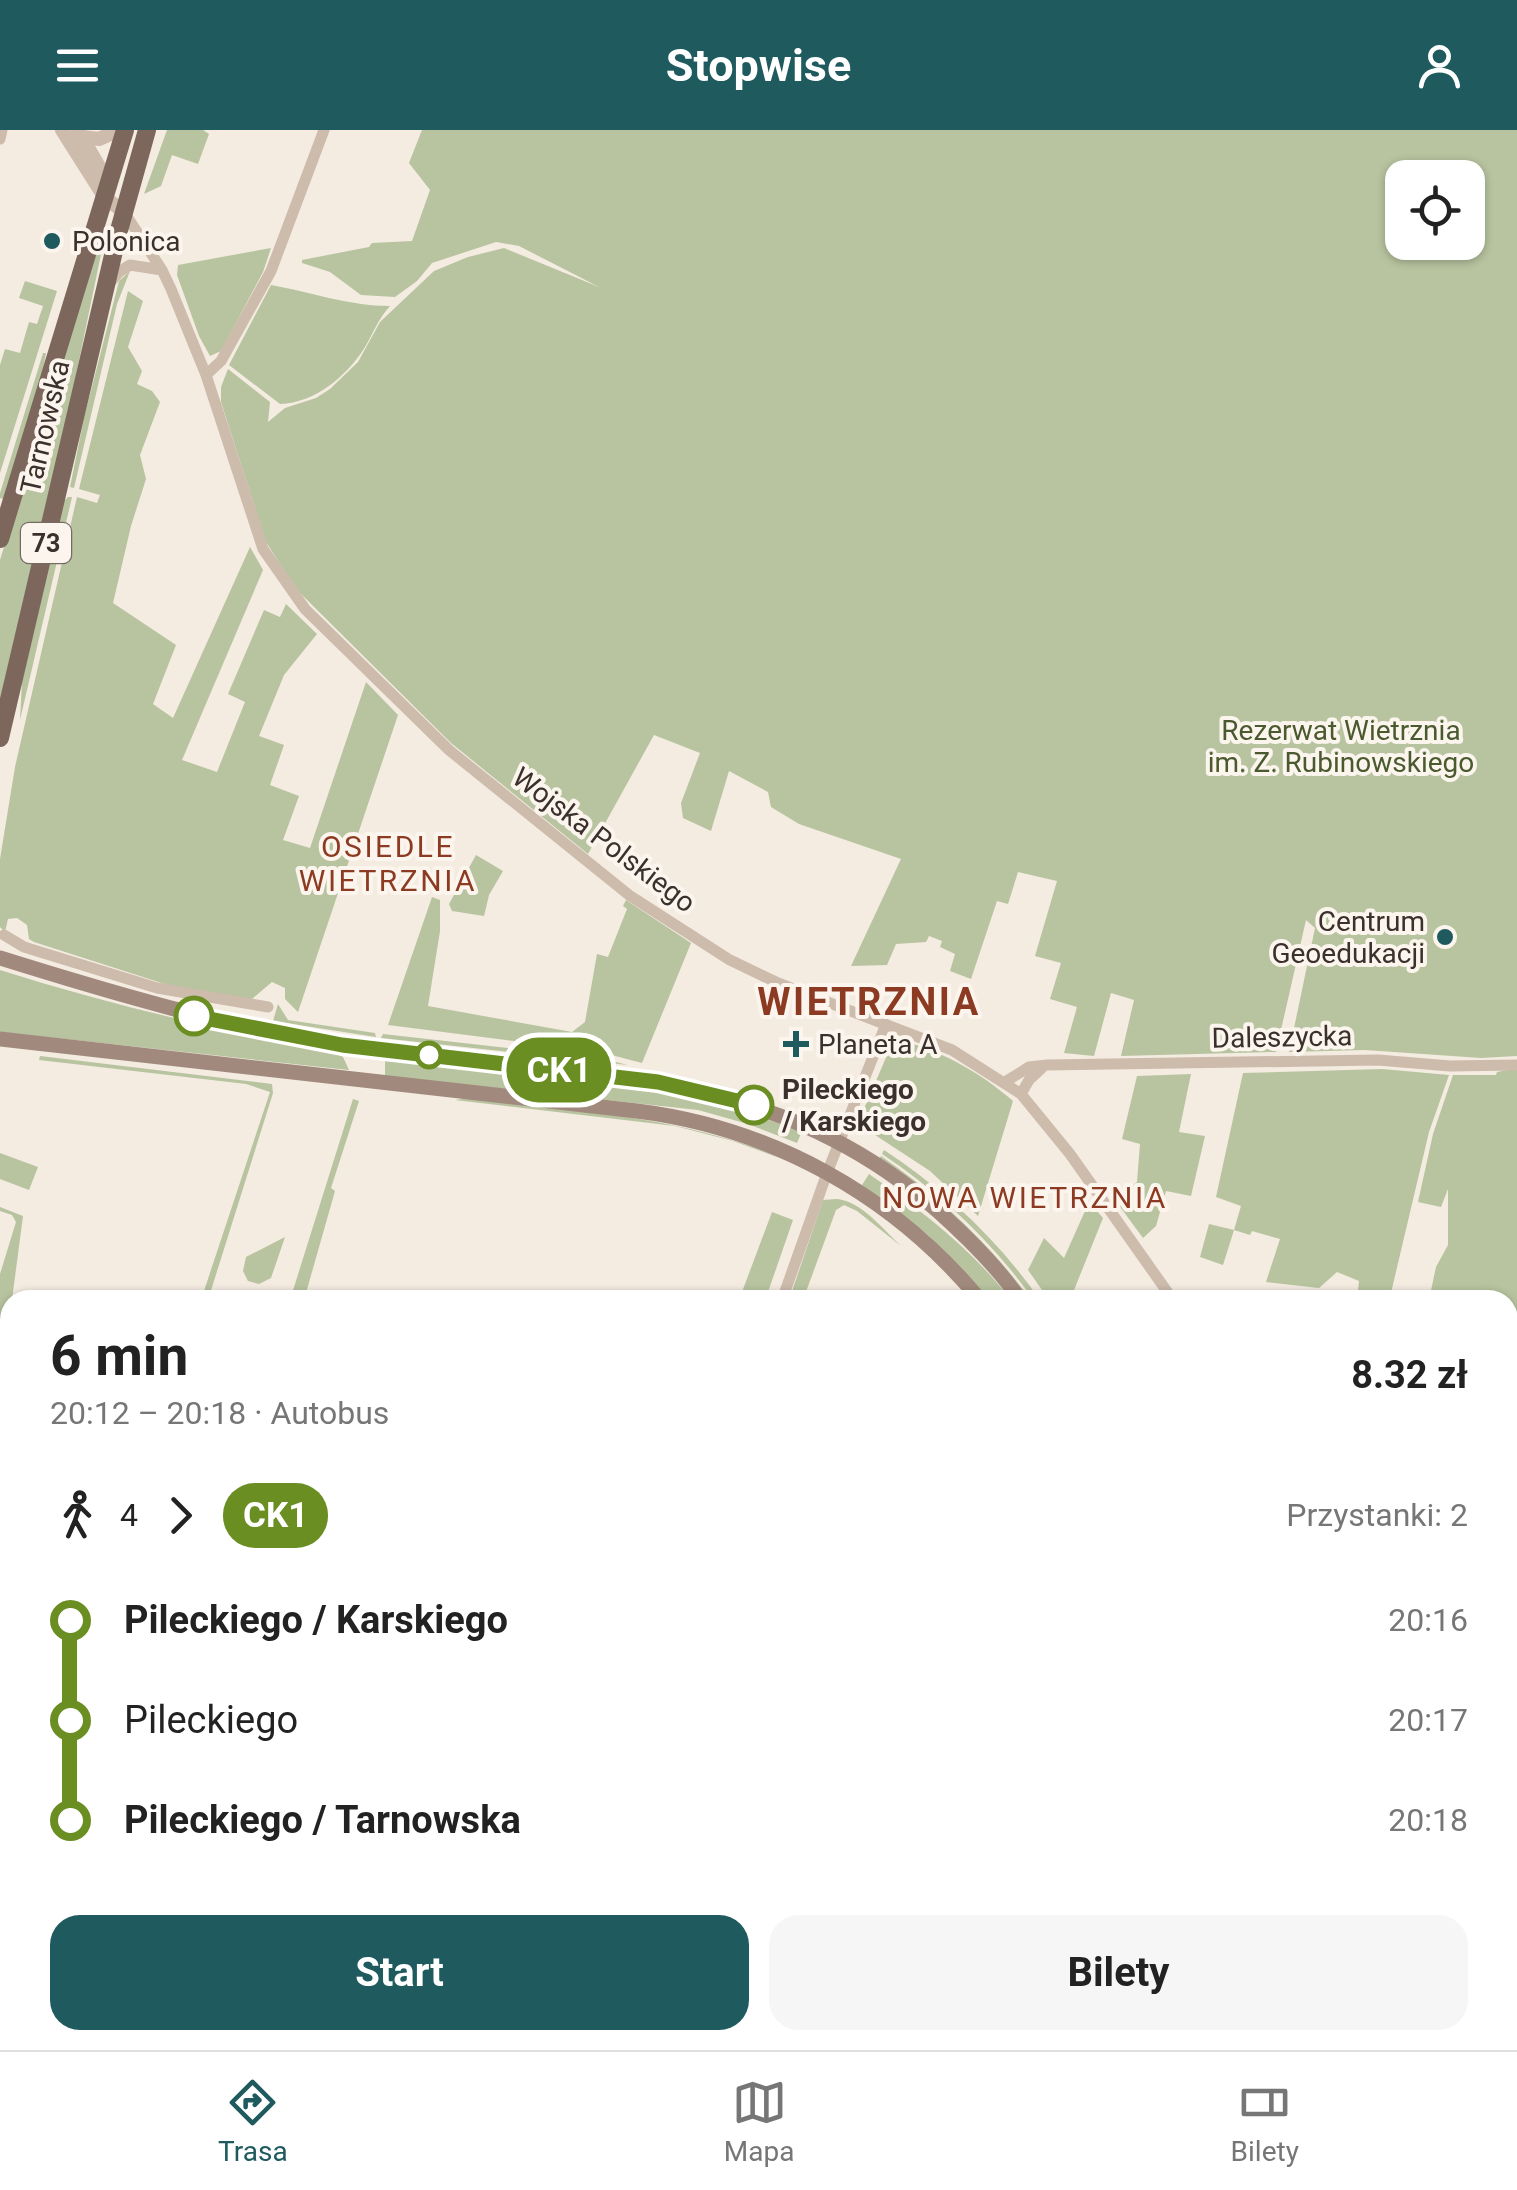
<!DOCTYPE html>
<html lang="pl">
<head>
<meta charset="utf-8">
<style>
  :root { --surface:#fff; --page:#f6f6f6; --text:#222; --muted:#767676; --line:#e0e0e0; --accent:#1f5a5e }
  body { margin:0; font-family:Roboto,sans-serif; background:var(--page); color:var(--text); height:100vh; display:flex; flex-direction:column; font-size:38px; white-space:nowrap }
  * { box-sizing:border-box; margin:0 }
  p { font-size:32px; color:var(--muted) }
  .icon { flex:none; width:55px; height:55px; fill:none; stroke:currentColor; stroke-width:2; stroke-linecap:round; stroke-linejoin:round }
  .map { position:relative; flex:1; overflow:hidden }
  .side { position:absolute; left:0px; top:1160px; width:1518px; height:760px; display:flex; flex-direction:column; background:var(--surface); border-radius:30px 30px 0 0; box-shadow:0 2px 8px #0004 }
  .side>* { flex:none }
  .badge { padding:0 20px; border-radius:32px; font-size:35px; line-height:65px }
  .buttons { position:absolute; left:1385px; top:30px; display:grid; gap:20px }
  .buttons a { display:grid; place-items:center; width:100px; height:100px; border-radius:20px; background:var(--surface); box-shadow:0 2px 8px #0004; font-size:50px }
  .map>.badge { position:absolute; translate:-50% -50%; box-shadow:0 0 0 5px #fff }
  .legs { display:flex; align-items:center; gap:15px; height:110px; padding:0 50px; font-size:32px }
  .legs p { margin-inline-start:auto }
  .head { display:flex; align-items:center; justify-content:space-between; height:170px; padding:0 50px }
  h1 { font-size:55px; font-weight:700; line-height:75px }
  .button { display:flex; gap:20px; margin-top:auto; padding:20px 50px }
  .button a { flex:1; height:115px; border-radius:30px; background:var(--accent); color:#fff; font-size:40px; font-weight:700; line-height:115px; text-align:center }
  .button a+a { background:var(--page); color:var(--text) }
  ul { padding:0 50px; list-style:none }
  li { display:flex; align-items:center; gap:35px; height:100px; font-size:38px }
  li i { display:grid; place-items:center; width:15px; height:100%; margin:0 12px; background:currentColor }
  li i::after { content:''; width:25px; height:25px; margin:-12px; border:8px solid; border-radius:50%; background:var(--surface) }
  li p { margin-inline-start:auto }
  li:first-child i { background:linear-gradient(#0000 50%,currentColor 0) }
  li:last-child i { background:linear-gradient(currentColor 50%,#0000 0) }
  header { display:flex; justify-content:space-between; align-items:center; height:130px; padding:0 50px; background:var(--accent); color:#fff; font-size:45px; font-weight:700 }
  .dock { display:flex; justify-content:space-around; align-items:center; height:140px; border-top:2px solid var(--line); background:var(--surface); font-size:28px; color:var(--muted) }
  .dock a { display:grid; justify-items:center; gap:5px }
  .dock .active { color:var(--accent) }
  .map>svg:first-child { display:block }
  .green { fill:#b8c4a0; fill-rule:evenodd }
  .lines { fill:none; stroke-linecap:round; stroke-linejoin:round }
  .minor { stroke:#cdbbac; stroke-width:11 }
  .tertiary { stroke:#cdbbac; stroke-width:14 }
  .secondary { stroke:#a18a7d; stroke-width:15 }
  .primary { stroke:#7d675c; stroke-width:18 }
  .line-1-casing { stroke:#fff; stroke-width:22 }
  .line-1 { stroke:#6b8e23; stroke-width:15 }
  .poi-dot { fill:#1f5a5e; stroke:#fbf5ee; stroke-width:4 }
  .stop-1-dot { fill:#fff; stroke:#6b8e23; stroke-width:5 }
  .labels { text-anchor:middle; dominant-baseline:central; stroke-width:8; stroke-linejoin:round; paint-order:stroke }
  .shield { fill:#fbf5ee; stroke:#756b66; stroke-width:2.5 }
  .shield-label { font-size:25px; font-weight:bold; fill:#3b302b }
  .poi-label { font-size:28px; fill:#3b302b; stroke:#fbf5ee; text-anchor:start }
  .street-label { font-size:28px; fill:#3b302b; stroke:#fbf5ee }
  .park-label { font-size:28px; fill:#4a5a2e; stroke:#fbf5ee }
  .stop-label { font-size:28px; font-weight:bold; fill:#3b302b; stroke:#fbf5ee; text-anchor:start }
  .neighbourhood-label { font-size:30px; letter-spacing:2.5px; fill:#8c3b22; stroke:#fbf5ee }
  .district-label { font-size:38px; font-weight:bold; letter-spacing:2.5px; fill:#8c3b22; stroke:#fbf5ee }
</style>
</head>
<body>
<header><svg class="icon" aria-label="menu" viewBox="0 0 24 24"><path d="M4 6h16M4 12h16M4 18h16"/></svg>Stopwise<svg class="icon" aria-label="person" viewBox="0 0 24 24"><circle cx="12" cy="8" r="4"/><path d="M4 21q1-7 8-7t8 7"/></svg></header>
<div class="map">
<svg width="1517" height="1920" viewBox="0 0 1517 1920">
  <rect width="100%" height="100%" fill="#f4ebe1"/>
  <path class="green" d="M167 0H203L209 4 198 34 172 25 161 56 144 64Z
    M422 0H1517V926L1481 928 1365 920 1289 922 1315 798 1306 790 1276 922 1121 926 1134 870 1111 863 1094 926 1064 923 1077 877 1050 869 1061 833 1035 826 1057 751 1018 742 1008 774 997 771 971 849 950 841 955 824 940 817 942 811 929 806 926 812 896 814 887 835 851 836 901 729 799 694 771 677 768 662 729 641 711 701 683 688 681 673 700 623 654 605 588 724 451 613 296 459 266 412 221 272V257L228 239 270 272 268 292 285 278 316 268 330 259 358 232 380 192 434 141 468 127 504 118 599 157 519 116 496 112 432 133 417 151 395 167 361 165 330 142 302 133V130L369 117 372 113 412 111 430 60 409 33ZM1402 48H1468V112H1402Z
    M100 104 105 105 69 279 0 580V430Z
    M271 118 263 142 221 221 210 226 199 206 177 145 178 135Z
    M130 141 117 174 74 358 70 357 84 288 119 151Z
    M25 151 57 161 0 343V235L5 219 20 223 29 192 37 194 43 176 19 168Z
    M271 155C311 162 349 176 390 176 378 189 374 202 365 217 347 246 315 273 280 274L229 235Z
    M128 161 143 171 128 217 142 241 137 254 152 261 160 272 140 325 146 349 131 396 113 473 176 515 153 574 173 588 250 417 263 440 182 630 217 642 245 572 228 564 264 480 280 487 286 474 317 504 284 545 259 606 284 615 270 655 299 666 283 710 310 718 366 552 398 585 298 882 285 869V858L272 852 252 869 174 857 34 812 29 809 27 795 17 788 8 789 5 802 0 797V729L15 637 77 367 97 373 100 365 79 359Z
    M43 223H46L38 266 6 370 0 368V363Z
    M68 367H72L20 590 22 552 63 372Z
    M476 725 503 741 489 765 484 786 452 781 449 774Z
    M432 767 440 770V801L428 876 572 902 585 892 597 824 608 827 627 779 623 776 626 770 691 813 642 933 600 922 388 895Z
    M0 840C108 874 219 901 331 920L343 927 349 940 0 902Z
    M278 874 288 890 375 903 376 907 273 891Z
    M383 904 604 929 628 935 381 908Z
    M894 909C937 918 980 942 1013 971L978 1086 930 1041 869 1001 863 981Z
    M392 912 623 938 632 942 388 914Z
    M40 926 272 954 273 963 208 1170H201L270 962 246 954 39 930Z
    M385 927 693 965 802 1001 797 1013 748 994 698 980 385 946Z
    M1517 938V1548L1508 1547V1170H1429L1436 1137 1448 1115V1059L1441 1077 1418 1072 1433 1004 1453 945H1496L1497 942Z
    M1382 939 1449 945 1429 1002 1390 1167 1358 1160 1359 1151 1337 1142 1319 1158 1266 1152 1280 1109 1252 1101 1250 1105 1234 1100 1223 1135 1200 1127 1209 1094 1234 1100 1241 1076 1216 1067 1243 943Z
    M1191 944 1179 1002 1205 1006 1191 1066 1166 1061 1156 1096 1143 1108 1115 1070 1137 1052 1140 1014 1122 1009 1137 946Z
    M468 968C577 981 686 986 788 1031L733 1011 675 996 455 970Z
    M353 969 359 971 331 1058 335 1061 304 1170H290Z
    M884 1020C945 1060 998 1110 1040 1170H1034C992 1112 941 1063 882 1024Z
    M0 1023 38 1037 29 1060 0 1049Z
    M881 1026C939 1066 989 1113 1031 1170H1027L950 1083 879 1029Z
    M869 1044C921 1080 973 1120 1011 1170H988L929 1106 862 1055Z
    M837 1069C861 1071 884 1100 901 1116L857 1081 844 1075 836 1080 803 1170H789L823 1070Z
    M1089 1072 1103 1088 1070 1170H1049L1028 1140 1044 1108 1064 1128Z
    M0 1077 23 1086 3 1238 10 1241V1910H295L294 1920H0V1144L16 1092 12 1085 0 1081Z
    M772 1082 793 1090 768 1162 765 1170H739Z
    M285 1107 271 1148 259 1154 248 1151 243 1141 246 1127Z"/>
  <g class="lines">
    <path class="minor" d="M0 9 2 0
      M124 82 162 140 171 159 206 245 263 419 305 479 449 620 629 765 730 830 778 853 952 920 1021 964 1070 1024 1173 1170
      M110 153 119 142 130 135 162 140
      M206 245 221 231 271 141 324 0
      M4 805 24 817 157 858 268 877
      M1005 952 1029 937 1047 935 1378 930 1450 936 1517 935
      M1021 964 1029 950 1043 937
      M782 1170 827 1043 886 894
      M1508 1675H1517
      M398 1920 399 1910
      M588 1920 589 1910
      M1026 1920V1910"/>
    <path class="tertiary" d="M62 0 105 68 123 81
      M78 0 110 56
      M82 7 99 9 119 0"/>
    <path class="secondary" d="M0 828C112 863 221 895 337 914 556 950 757 923 938 1081 967 1107 998 1137 1020 1170
      M0 909 637 981C772 998 893 1065 980 1170
      M1390 1910 1397 1920
      M1429 1910 1436 1920"/>
    <path class="primary" d="M0 409 125 0
      M0 608 118 104 147 0"/>
  </g>
  <g class="lines">
    <defs>
      <path id="line-1" d="M194 886 342 915 658 952 754 975"/>
    </defs>
    <use href="#line-1" class="line-1-casing"/>
    <use href="#line-1" class="line-1"/>
  </g>
  <g class="poi-dot">
    <circle cx="52" cy="111" r="10"/>
    <circle cx="1445" cy="807" r="10"/>
    <path d="M791 899h10v10h10v10h-10v10h-10v-10h-10v-10h10z"/>
  </g>
  <g class="stop-1-dot">
    <circle cx="194" cy="886" r="18"/>
    <circle cx="429" cy="925" r="12"/>
    <circle cx="754" cy="975" r="18"/>
  </g>
  <g class="labels">
    <rect class="shield" x="21" y="393" width="50" height="40" rx="8"/>
    <g class="shield-label">
      <text x="46" y="413">73</text>
    </g>
    <g class="poi-label">
      <text x="72" y="111">Polonica</text>
      <text x="1425" y="791" text-anchor="end">Centrum<tspan x="1425" dy="32">Geoedukacji</tspan></text>
      <text x="818" y="914">Planeta A</text>
    </g>
    <g class="street-label">
      <text transform="translate(45 297) rotate(-77)">Tarnowska</text>
      <text transform="translate(604 710) rotate(37)">Wojska Polskiego</text>
      <text transform="translate(1282 907) rotate(-1)">Daleszycka</text>
    </g>
    <g class="park-label">
      <text x="1341" y="600">Rezerwat Wietrznia<tspan x="1341" dy="32">im. Z. Rubinowskiego</tspan></text>
    </g>
    <g class="stop-label">
      <text x="782" y="959">Pileckiego<tspan x="782" dy="32">/ Karskiego</tspan></text>
    </g>
    <g class="neighbourhood-label">
      <text x="388" y="716">OSIEDLE<tspan x="388" dy="34">WIETRZNIA</tspan></text>
      <text x="1025" y="1067">NOWA WIETRZNIA</text>
    </g>
    <g class="district-label">
      <text x="869" y="872">WIETRZNIA</text>
    </g>
  </g>
</svg>
<div class="buttons">
<a><svg class="icon" aria-label="locate" viewBox="0 0 24 24"><circle cx="12" cy="12" r="6"/><path d="M12 2v4M12 18v4M2 12h4M18 12h4"/></svg></a>
</div>
<b class="badge" style="left:559px;top:940px;background:#6b8e23;color:#fff">CK1</b>
<section class="side">
<div class="head"><div><h1>6 min</h1><p>20:12 – 20:18 · Autobus</p></div><b>8.32 zł</b></div>
<div class="legs"><svg class="icon" aria-label="walk" viewBox="0 0 24 24"><circle cx="13" cy="4" r="2"/><path d="M13 8l-2 6 4 7M11 14l-3 7M7 12l3-4h3l4 4"/></svg>4<svg class="icon" aria-label="forward" viewBox="0 0 24 24"><path d="M9 5l7 7-7 7"/></svg><b class="badge" style="background:#6b8e23;color:#fff">CK1</b><p>Przystanki: 2</p></div>
<ul>
<li><i style="color:#6b8e23"></i><b>Pileckiego / Karskiego</b><p>20:16</p></li>
<li><i style="color:#6b8e23"></i><span>Pileckiego</span><p>20:17</p></li>
<li><i style="color:#6b8e23"></i><b>Pileckiego / Tarnowska</b><p>20:18</p></li>
</ul>
<div class="button"><a>Start</a><a>Bilety</a></div>
</section>
</div>
<nav class="dock">
<a class="active"><svg class="icon" aria-label="directions" viewBox="0 0 24 24"><path d="M12 3l9 9-9 9-9-9zM9 14v-3h6M13 9l2 2-2 2"/></svg>Trasa</a>
<a><svg class="icon" aria-label="map" viewBox="0 0 24 24"><path d="M3 6l6-2 6 2 6-2v14l-6 2-6-2-6 2zM9 4v14M15 6v14"/></svg>Mapa</a>
<a><svg class="icon" aria-label="tickets" viewBox="0 0 24 24"><path d="M3 7h18v10H3zM15 7v10"/></svg>Bilety</a>
</nav>
</body>
</html>
